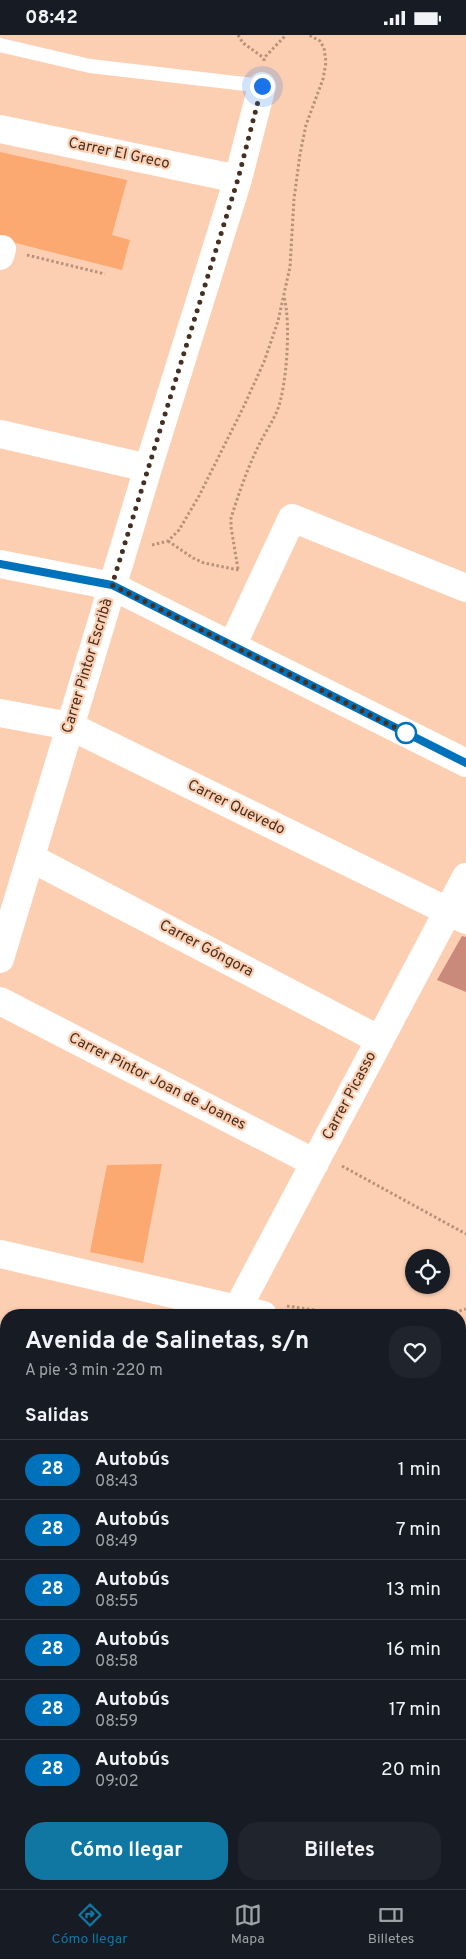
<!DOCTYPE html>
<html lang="es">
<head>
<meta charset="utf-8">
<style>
  :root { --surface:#171b24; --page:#20242c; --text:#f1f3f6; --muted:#9ea1a6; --line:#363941; --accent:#1077a3 }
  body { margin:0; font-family:Overpass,sans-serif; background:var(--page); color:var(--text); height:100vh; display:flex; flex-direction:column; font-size:19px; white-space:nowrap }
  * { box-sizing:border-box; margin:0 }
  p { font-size:16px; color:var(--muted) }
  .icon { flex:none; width:28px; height:28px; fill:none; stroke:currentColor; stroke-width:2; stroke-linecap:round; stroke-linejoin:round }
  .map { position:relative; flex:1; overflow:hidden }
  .drawer { position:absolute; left:0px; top:1274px; width:466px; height:581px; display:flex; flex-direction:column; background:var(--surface); border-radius:20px 20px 0 0; box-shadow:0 1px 4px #0004 }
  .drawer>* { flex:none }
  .badge { padding:0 10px; border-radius:16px; font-size:18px; line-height:32px }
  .buttons { position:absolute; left:405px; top:1214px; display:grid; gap:10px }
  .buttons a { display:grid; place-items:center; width:45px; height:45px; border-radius:50%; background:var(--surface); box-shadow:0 1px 4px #0004; font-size:25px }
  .you { position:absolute; width:25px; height:25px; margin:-12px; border:4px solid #fff; border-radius:50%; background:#1a73e8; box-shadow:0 0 0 8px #1a73e833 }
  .map>.badge { position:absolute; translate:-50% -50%; box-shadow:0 0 0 2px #fff }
  h2 { padding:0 25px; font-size:19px; line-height:45px }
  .round { display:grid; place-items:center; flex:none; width:52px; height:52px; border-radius:20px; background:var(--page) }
  .head { display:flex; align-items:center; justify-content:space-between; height:85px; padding:0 25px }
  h1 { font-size:24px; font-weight:700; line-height:38px }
  .button { display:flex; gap:10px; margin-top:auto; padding:10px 25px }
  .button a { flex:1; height:58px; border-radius:20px; background:var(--accent); color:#fff; font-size:20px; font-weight:700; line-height:58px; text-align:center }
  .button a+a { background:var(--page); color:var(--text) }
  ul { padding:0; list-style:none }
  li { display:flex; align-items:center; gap:15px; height:60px; padding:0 25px; border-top:1px solid var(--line) }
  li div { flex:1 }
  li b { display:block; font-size:19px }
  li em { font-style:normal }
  li .badge { min-width:55px; font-weight:700; text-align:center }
  .status { display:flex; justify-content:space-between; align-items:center; height:35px; padding:0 25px; background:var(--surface); direction:ltr }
  .status svg { height:14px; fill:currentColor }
  .tabs { display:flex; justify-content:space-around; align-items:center; height:70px; border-top:1px solid var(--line); background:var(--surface); font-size:14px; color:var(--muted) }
  .tabs a { display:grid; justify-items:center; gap:2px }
  .tabs .active { color:var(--accent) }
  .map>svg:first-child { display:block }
  .green { fill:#fca871 }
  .building { fill:#c9897b }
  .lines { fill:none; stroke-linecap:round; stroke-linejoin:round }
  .path { stroke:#b6927a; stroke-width:3; stroke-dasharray:2.5 2.5; stroke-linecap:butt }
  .service { stroke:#fff; stroke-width:14 }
  .minor { stroke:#fff; stroke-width:28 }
  .tertiary { stroke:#fff; stroke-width:28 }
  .line-casing { stroke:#fff; stroke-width:11 }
  .line { stroke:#0072bc; stroke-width:8 }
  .walk { stroke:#463021; stroke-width:5; stroke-dasharray:0 9 }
  .stop-dot { fill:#fff; stroke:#0072bc; stroke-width:2.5 }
  .labels { text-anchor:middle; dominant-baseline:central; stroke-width:4.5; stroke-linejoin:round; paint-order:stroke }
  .street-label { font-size:15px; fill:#463021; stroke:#fdcfb2 }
</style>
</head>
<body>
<div class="status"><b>08:42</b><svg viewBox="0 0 49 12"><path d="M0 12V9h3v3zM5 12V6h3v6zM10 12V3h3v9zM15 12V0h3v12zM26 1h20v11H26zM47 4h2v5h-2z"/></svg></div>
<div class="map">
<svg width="466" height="1854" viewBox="0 0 466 1854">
  <rect width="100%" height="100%" fill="#fdcfb2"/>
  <path class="green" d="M0 117 127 145 112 200 130 205 122 235 0 204Z
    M162 1129 143 1228 90 1217 107 1130Z"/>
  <path class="building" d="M462 901 466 902V957L437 945Z"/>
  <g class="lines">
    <path class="path" d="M238 0 243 8 264 23
      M264 26V23L286 0
      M27 220 105 239
      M168 506 193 523 204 528 239 535
      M152 510 168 506 179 495 199 461 243 373 264 327 278 286 290 232 294 164 300 119 306 90 323 44 326 27 324 13 320 6 309 0
      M238 534 231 492V483C239 458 247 434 259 410 264 399 272 388 277 376 287 352 291 287 284 262
      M342 1131 466 1199
      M287 1271 348 1280
      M445 1280 466 1274"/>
    <path class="service" d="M0 10 90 31 262 51
      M0 1607 6 1610"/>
    <path class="minor" d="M0 94 238 144
      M0 221 2 214
      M0 399 148 433
      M232 611 292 483 466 553
      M0 678 70 691 466 885
      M31 823 380 1005
      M0 924 148 433 238 144 262 51
      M0 966 315 1128
      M0 1219 263 1280
      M234 1280 466 842
      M460 1333 466 1334
      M0 1396 6 1398
      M0 1630H6
      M0 1726 6 1729
      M298 1849 307 1854"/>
    <path class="tertiary" d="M0 529 112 551 466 728"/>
  </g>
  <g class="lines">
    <defs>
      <path id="line" d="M0 529 112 550 466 728"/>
    </defs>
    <use href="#line" class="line-casing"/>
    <use href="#line" class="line"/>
    <path class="walk" d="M262 51 238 144 112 550 406 698"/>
  </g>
  <circle class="stop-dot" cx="406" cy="698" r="10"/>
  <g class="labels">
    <g class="street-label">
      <text transform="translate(119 119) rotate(12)">Carrer El Greco</text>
      <text transform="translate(88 631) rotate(-73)">Carrer Pintor Escribà</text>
      <text transform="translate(236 773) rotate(26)">Carrer Quevedo</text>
      <text transform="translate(206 914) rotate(28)">Carrer Góngora</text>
      <text transform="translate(157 1047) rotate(27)">Carrer Pintor Joan de Joanes</text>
      <text transform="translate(350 1061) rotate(-62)">Carrer Picasso</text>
    </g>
  </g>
</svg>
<div class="buttons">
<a><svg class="icon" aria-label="locate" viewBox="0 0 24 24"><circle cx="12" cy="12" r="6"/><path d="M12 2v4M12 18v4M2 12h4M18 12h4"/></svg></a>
</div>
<div class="you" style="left:262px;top:51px"></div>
<section class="drawer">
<div class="head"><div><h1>Avenida de Salinetas, s/n</h1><p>A pie · 3 min · 220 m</p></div><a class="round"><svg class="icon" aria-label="heart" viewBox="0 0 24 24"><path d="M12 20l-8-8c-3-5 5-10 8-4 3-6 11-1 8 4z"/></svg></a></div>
<h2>Salidas</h2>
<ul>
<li><span class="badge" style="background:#0072bc;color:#fff">28</span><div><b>Autobús</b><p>08:43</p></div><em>1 min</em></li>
<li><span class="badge" style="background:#0072bc;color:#fff">28</span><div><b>Autobús</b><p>08:49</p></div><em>7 min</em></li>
<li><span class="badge" style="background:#0072bc;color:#fff">28</span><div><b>Autobús</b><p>08:55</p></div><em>13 min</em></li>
<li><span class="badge" style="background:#0072bc;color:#fff">28</span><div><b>Autobús</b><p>08:58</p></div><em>16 min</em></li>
<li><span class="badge" style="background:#0072bc;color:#fff">28</span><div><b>Autobús</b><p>08:59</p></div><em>17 min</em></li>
<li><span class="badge" style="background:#0072bc;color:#fff">28</span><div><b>Autobús</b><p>09:02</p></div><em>20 min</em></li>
</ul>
<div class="button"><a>Cómo llegar</a><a>Billetes</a></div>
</section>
</div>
<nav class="tabs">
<a class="active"><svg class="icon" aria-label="directions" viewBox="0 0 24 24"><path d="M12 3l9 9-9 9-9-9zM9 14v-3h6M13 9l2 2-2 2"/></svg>Cómo llegar</a>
<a><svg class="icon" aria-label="map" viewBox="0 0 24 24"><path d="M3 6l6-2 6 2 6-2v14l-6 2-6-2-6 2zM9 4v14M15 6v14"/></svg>Mapa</a>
<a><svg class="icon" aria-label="tickets" viewBox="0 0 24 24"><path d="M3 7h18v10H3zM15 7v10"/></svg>Billetes</a>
</nav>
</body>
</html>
